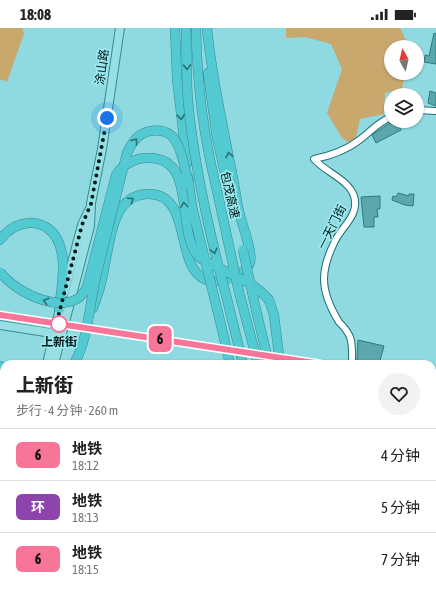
<!DOCTYPE html>
<html lang="zh">
<head>
<meta charset="utf-8">
<style>
  :root { --surface:#fff; --page:#f2f2f2; --text:#222; --muted:#767676; --line:#e0e0e0 }
  body { margin:0; font-family:"Asap Condensed","Noto Sans SC",sans-serif; background:var(--page); color:var(--text); height:100vh; display:flex; flex-direction:column; font-size:15px; white-space:nowrap }
  * { box-sizing:border-box; margin:0 }
  p { font-size:13px; color:var(--muted) }
  .icon { flex:none; width:22px; height:22px; fill:none; stroke:currentColor; stroke-width:2; stroke-linecap:round; stroke-linejoin:round }
  .map { position:relative; flex:1; overflow:hidden }
  .side { position:absolute; left:0px; top:332px; width:436px; height:232px; display:flex; flex-direction:column; background:var(--surface); border-radius:12px 12px 0 0; box-shadow:0 1px 3px #0004 }
  .side>* { flex:none }
  .badge { padding:0 8px; border-radius:6px; font-size:14px; line-height:26px }
  .needle { width:26px; rotate:352deg }
  .controls { position:absolute; left:384px; top:12px; display:grid; gap:8px }
  .controls a { display:grid; place-items:center; width:40px; height:40px; border-radius:50%; background:var(--surface); box-shadow:0 1px 3px #0004; font-size:20px }
  .you { position:absolute; width:20px; height:20px; margin:-10px; border:3px solid #fff; border-radius:50%; background:#1a73e8; box-shadow:0 0 0 6px #1a73e833 }
  .map>.badge { position:absolute; translate:-50% -50%; box-shadow:0 0 0 2px #fff }
  .round { display:grid; place-items:center; flex:none; width:42px; height:42px; border-radius:21px; background:var(--page) }
  .overview { display:flex; align-items:center; justify-content:space-between; height:68px; padding:0 16px }
  h1 { font-size:19px; font-weight:800; line-height:30px }
  ul { padding:0; list-style:none }
  li { display:flex; align-items:center; gap:12px; height:52px; padding:0 16px; border-top:1px solid var(--line) }
  li div { flex:1 }
  li b { display:block; font-size:15px }
  li em { font-style:normal }
  li .badge { min-width:44px; font-weight:700; text-align:center }
  .status { display:flex; justify-content:space-between; align-items:center; height:28px; padding:0 20px; background:var(--surface); direction:ltr }
  .status svg { height:11px; fill:currentColor }
  .map>svg:first-child { display:block }
  .green { fill:#c9a86e }
  .building { fill:#5ba7ac; stroke:#2b7b80 }
  .lines { fill:none; stroke-linecap:round; stroke-linejoin:round }
  .minor-casing { stroke:#1b6e74; stroke-width:8 }
  .major-casing { stroke:#368c92; stroke-width:10 }
  .highway-casing { stroke:#368c92; stroke-width:10 }
  .minor { stroke:#fff; stroke-width:6 }
  .major { stroke:#98dfe3; stroke-width:8 }
  .highway { stroke:#53c9d1; stroke-width:9 }
  .highway-bridge-casing { stroke:#368c92; stroke-width:10; stroke-linecap:butt }
  .highway-bridge { stroke:#53c9d1; stroke-width:9 }
  .oneway { stroke:#2a7277 }
  .line-casing { stroke:#fff; stroke-width:9 }
  .line { stroke:#f67599; stroke-width:6 }
  .walk { stroke:#001b1d; stroke-width:4; stroke-dasharray:0 7.2 }
  .stop-dot { fill:#fff; stroke:#f67599; stroke-width:2 }
  .labels { text-anchor:middle; dominant-baseline:central; stroke-width:3.5; stroke-linejoin:round; paint-order:stroke }
  .street-label { font-size:12px; fill:#001b1d; stroke:#9be8ed }
  .stop-label { font-size:12px; font-weight:bold; fill:#001b1d; stroke:#9be8ed }
</style>
</head>
<body>
<div class="status"><b>18:08</b><svg viewBox="0 0 49 12"><path d="M0 12V9h3v3zM5 12V6h3v6zM10 12V3h3v9zM15 12V0h3v12zM26 1h20v11H26zM47 4h2v5h-2z"/></svg></div>
<div class="map">
<svg width="436" height="564" viewBox="0 0 436 564">
  <rect width="100%" height="100%" fill="#8edae0"/>
  <path class="green" d="M0 0H22L24 6 7 54 0 51Z
    M286 0H400L409 19H391V45H405L402 61 385 65 384 86 360 91 354 118 342 110 327 85 342 41 331 16 305 9 286 10Z
    M436 430V520L432 513V435Z"/>
  <path class="building" d="M434 5 436 6V36L424 34 425 27 429 28Z
    M430 63 436 65V78L428 75Z
    M393 93H396L401 102 376 115 372 107Z
    M398 165 409 168V166H414L413 178 405 177 392 172 393 168 396 169Z
    M380 168V181H377L378 189H374V199H364L361 169Z
    M358 312 384 318 379 336 357 332Z"/>
  <g class="lines">
    <defs>
      <path id="minor" d="M417 82 436 83
        M352 336C352 327 353 318 350 309 348 304 343 298 339 294 331 281 324 267 324 251 324 239 329 225 335 213 342 198 360 187 354 168 348 151 325 144 314 131 329 128 345 123 358 113 371 104 375 96 391 89
        M0 360 4 362
        M0 419 4 420"/>
      <path id="major" d="M64 265 82 197 89 182
        M0 288 61 298
        M0 297 58 306
        M47 336 61 276
        M54 336 90 198 91 175 102 121 120 0
        M0 492 4 482
        M0 510 4 498"/>
      <path id="highway" d="M175 0 177 51 187 136
        M196 0C197 54 203 106 216 158
        M208 45 217 110 232 176
        M188 149 192 179
        M0 212C7 202 16 196 28 195 35 194 40 196 46 199 71 215 62 256 59 281
        M239 264 258 336
        M226 267 243 336
        M269 272 274 287 280 336
        M93 280C96 272 99 263 101 255 107 233 109 197 122 179 128 171 138 166 148 166 196 165 171 248 212 253 223 254 247 247 250 234 253 222 240 192 238 179 235 163 233 147 229 131 221 88 211 44 207 0
        M256 282 269 336
        M221 297 230 336
        M0 338 4 340
        M314 560 315 564
        M263 564 280 560"/>
    </defs>
    <use href="#minor" class="minor-casing"/>
    <use href="#major" class="major-casing"/>
    <use href="#highway" class="highway-casing"/>
    <use href="#minor" class="minor"/>
    <use href="#major" class="major"/>
    <use href="#highway" class="highway"/>
    <defs>
      <path id="highway-bridge" d="M186 0C187 24 186 49 188 73 194 138 209 204 226 267
        M216 158 239 264
        M192 179 221 297
        M243 222 256 282
        M0 244C15 265 72 293 87 259L116 147C122 137 135 130 147 130 199 128 174 203 199 229 203 233 210 235 215 238 234 248 255 255 269 272
        M74 336C88 311 89 281 95 253 105 211 116 168 127 125 130 119 133 112 139 108 149 100 168 100 175 112 183 124 185 142 189 156
        M286 560 305 564
        M260 564 261 560"/>
    </defs>
    <use href="#highway-bridge" class="highway-bridge-casing"/>
    <use href="#highway-bridge" class="highway-bridge"/>
  </g>
  <defs><path id="oneway-chevron" d="M-2-3.5L2.5 0L-2 3.5" fill="none" stroke-width="1.6" stroke-linecap="round" stroke-linejoin="round"/></defs>
  <g class="oneway">
    <use href="#oneway-chevron" transform="translate(187 39) rotate(88)"/>
    <use href="#oneway-chevron" transform="translate(181 89) rotate(84)"/>
    <use href="#oneway-chevron" transform="translate(135 113) rotate(-52)"/>
    <use href="#oneway-chevron" transform="translate(229 127) rotate(-101)"/>
    <use href="#oneway-chevron" transform="translate(131 172) rotate(-34)"/>
    <use href="#oneway-chevron" transform="translate(184 177) rotate(-97)"/>
    <use href="#oneway-chevron" transform="translate(214 223) rotate(75)"/>
    <use href="#oneway-chevron" transform="translate(46 273) rotate(-163)"/>
  </g>
  <g class="lines">
    <defs>
      <path id="line" d="M0 287 321 336"/>
    </defs>
    <use href="#line" class="line-casing"/>
    <use href="#line" class="line"/>
    <path class="walk" d="M59 296 56 297 82 197 91 176 107 90"/>
  </g>
  <circle class="stop-dot" cx="59" cy="296" r="8"/>
  <g class="labels">
    <g class="street-label">
      <text transform="translate(102 39) rotate(-82)">涂山路</text>
      <text transform="translate(230 167) rotate(77)">包茂高速</text>
      <text transform="translate(332 199) rotate(-63)">一天门街</text>
    </g>
    <g class="stop-label">
      <text x="59" y="314">上新街</text>
    </g>
  </g>
</svg>
<div class="controls">
<a><svg class="needle" viewBox="-14 -14 28 28"><path d="M0-13l5 13h-10z" fill="#e53935"/><path d="M0 13l5-13h-10z" fill="#767676"/></svg></a>
<a><svg class="icon" aria-label="layers" viewBox="0 0 24 24"><path d="M12 4l9 5-9 5-9-5zM3 14l9 5 9-5"/></svg></a>
</div>
<div class="you" style="left:107px;top:90px"></div>
<b class="badge" style="left:160px;top:311px;background:#f67599;color:#111">6</b>
<section class="side">
<div class="overview"><div><h1>上新街</h1><p>步行 · 4 分钟 · 260 m</p></div><a class="round"><svg class="icon" aria-label="heart" viewBox="0 0 24 24"><path d="M12 20l-8-8c-3-5 5-10 8-4 3-6 11-1 8 4z"/></svg></a></div>
<ul>
<li><span class="badge" style="background:#f67599;color:#111">6</span><div><b>地铁</b><p>18:12</p></div><em>4 分钟</em></li>
<li><span class="badge" style="background:#8e44ad;color:#fff">环</span><div><b>地铁</b><p>18:13</p></div><em>5 分钟</em></li>
<li><span class="badge" style="background:#f67599;color:#111">6</span><div><b>地铁</b><p>18:15</p></div><em>7 分钟</em></li>
</ul>
</section>
</div>
</body>
</html>
